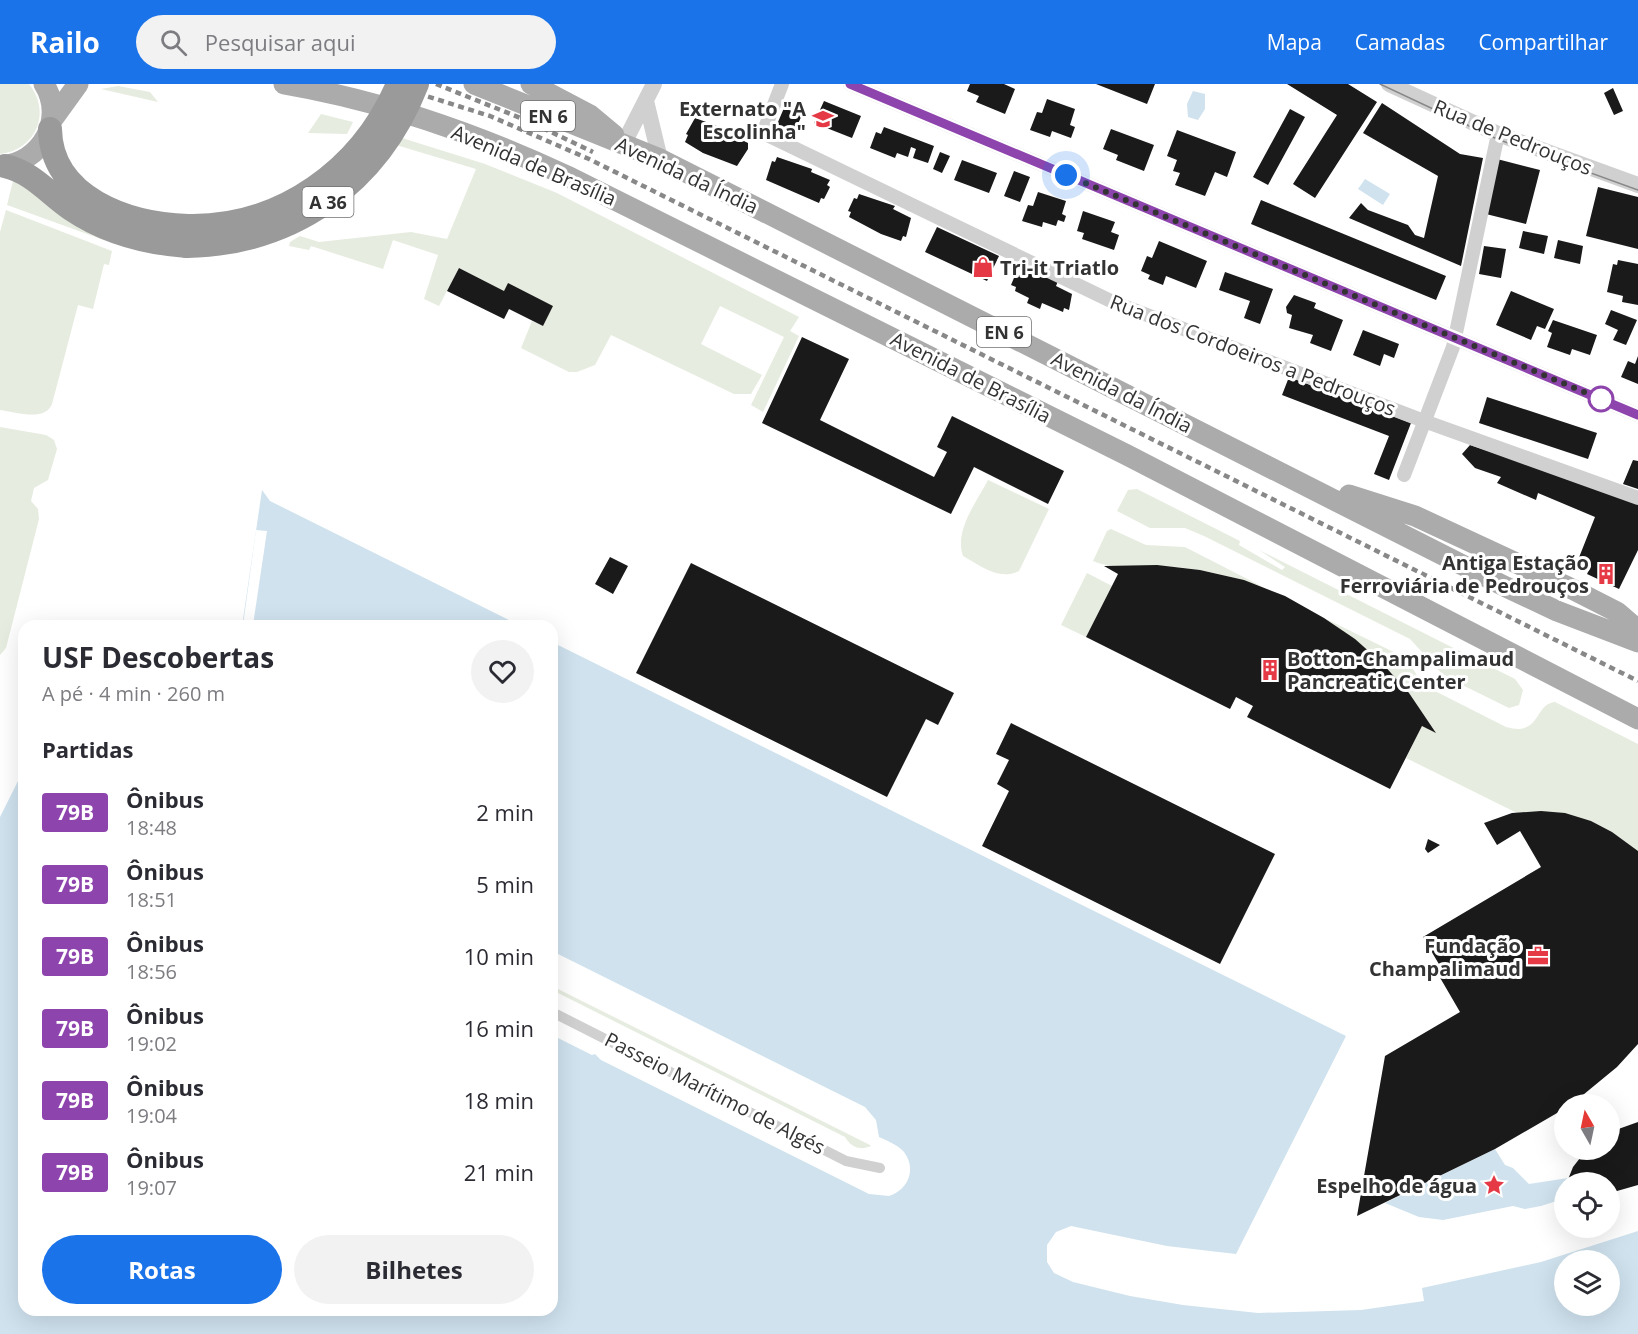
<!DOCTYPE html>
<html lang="pt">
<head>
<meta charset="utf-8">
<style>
  :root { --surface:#fff; --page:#f2f2f3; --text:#2b2b33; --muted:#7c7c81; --accent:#1a73e8 }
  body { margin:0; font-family:"Open Sans",sans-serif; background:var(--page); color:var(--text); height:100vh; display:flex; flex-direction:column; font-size:22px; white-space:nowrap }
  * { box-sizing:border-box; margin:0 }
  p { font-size:20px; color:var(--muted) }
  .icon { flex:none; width:33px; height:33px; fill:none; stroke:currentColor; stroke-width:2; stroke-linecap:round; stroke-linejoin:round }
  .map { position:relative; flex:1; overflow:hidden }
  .drawer { position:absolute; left:18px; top:536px; width:540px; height:696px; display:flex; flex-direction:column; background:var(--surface); border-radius:18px; box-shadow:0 6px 24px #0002 }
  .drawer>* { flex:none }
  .badge { padding:0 12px; border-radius:4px; font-size:21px; line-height:39px }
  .needle { width:39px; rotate:351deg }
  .controls { position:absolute; left:1554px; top:1010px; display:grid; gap:12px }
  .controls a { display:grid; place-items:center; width:66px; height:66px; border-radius:50%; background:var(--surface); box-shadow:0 6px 24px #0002; font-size:30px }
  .you { position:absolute; width:30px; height:30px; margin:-15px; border:4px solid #fff; border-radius:50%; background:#1a73e8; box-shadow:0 0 0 9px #1a73e833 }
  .map>.badge { position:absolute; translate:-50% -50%; box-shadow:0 0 0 3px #fff }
  h2 { padding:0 24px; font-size:22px; line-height:54px }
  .round { display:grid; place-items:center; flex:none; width:63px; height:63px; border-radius:32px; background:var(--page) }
  .overview { display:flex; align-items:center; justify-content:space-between; height:102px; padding:0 24px }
  h1 { font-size:28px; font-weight:700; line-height:45px }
  .primary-button { display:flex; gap:12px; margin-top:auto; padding:12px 24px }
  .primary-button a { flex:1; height:69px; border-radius:36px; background:var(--accent); color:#fff; font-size:24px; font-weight:700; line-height:69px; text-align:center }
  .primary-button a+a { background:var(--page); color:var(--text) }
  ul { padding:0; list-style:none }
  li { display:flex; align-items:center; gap:18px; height:72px; padding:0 24px }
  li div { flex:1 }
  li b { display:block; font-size:22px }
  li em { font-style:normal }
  li .badge { min-width:66px; font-weight:700; text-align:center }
  header { display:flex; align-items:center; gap:36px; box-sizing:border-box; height:84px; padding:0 30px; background:var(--accent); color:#fff }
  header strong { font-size:28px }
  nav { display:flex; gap:33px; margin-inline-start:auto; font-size:21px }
  .search { width:420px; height:54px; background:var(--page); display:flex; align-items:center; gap:15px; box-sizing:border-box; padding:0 21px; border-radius:33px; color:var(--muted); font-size:22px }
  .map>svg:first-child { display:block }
  .green { fill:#e6ecdf }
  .water { fill:#cfe2ee; fill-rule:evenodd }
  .pier { fill:#fff }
  .building { fill:#1a1a1a }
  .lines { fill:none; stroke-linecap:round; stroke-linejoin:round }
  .pedestrian { stroke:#d0d0d0; stroke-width:10 }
  .minor { stroke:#d0d0d0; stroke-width:14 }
  .tertiary { stroke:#d0d0d0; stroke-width:16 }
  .primary { stroke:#ababab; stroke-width:21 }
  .motorway { stroke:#9a9a9a; stroke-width:24 }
  .tram { stroke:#888; stroke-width:1.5 }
  .rail { stroke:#888; stroke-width:4.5; stroke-dasharray:6 4.5; stroke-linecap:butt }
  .motorway-bridge { stroke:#9a9a9a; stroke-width:24 }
  .line-casing { stroke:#fff; stroke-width:14 }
  .line { stroke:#8e44ad; stroke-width:9 }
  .walk { stroke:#333; stroke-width:6; stroke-dasharray:0 10.8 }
  .stop-dot { fill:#fff; stroke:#8e44ad; stroke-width:3 }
  .labels { text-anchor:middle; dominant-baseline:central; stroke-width:6; stroke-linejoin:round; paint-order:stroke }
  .shield { fill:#fff; stroke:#707070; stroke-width:1.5 }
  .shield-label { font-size:18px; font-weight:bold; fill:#333 }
  .poi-label { font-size:20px; font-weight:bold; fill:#333; stroke:#fff; text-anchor:end }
  .street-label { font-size:20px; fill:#333; stroke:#fff }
</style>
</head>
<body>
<header>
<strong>Railo</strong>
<div class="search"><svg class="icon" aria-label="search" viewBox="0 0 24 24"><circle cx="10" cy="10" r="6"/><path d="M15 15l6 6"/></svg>Pesquisar aqui</div>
<nav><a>Mapa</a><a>Camadas</a><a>Compartilhar</a></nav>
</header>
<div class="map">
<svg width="1638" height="1250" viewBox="0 0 1638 1250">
  <rect width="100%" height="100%" fill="#fff"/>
  <path class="green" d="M0 0H29C52 28 36 66 0 70Z
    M118 2 150 8 158 18 101 5Z
    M321 30 353 38 347 50 308 49Z
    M367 43 485 80 557 109 799 233 790 247 799 252 763 328 751 321 784 253 720 222 701 260 762 291 751 310H734L611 251 595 281 577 288H569L521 264 532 237 543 242 553 222 508 200 504 207 459 184 439 222 424 215 438 171 393 156 383 185 311 162 309 166 289 162 290 158 300 152 319 158 411 148 447 155 476 85 363 51Z
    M14 93 63 133 112 159 7 121Z
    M6 126 112 167 109 181 104 180 93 225 78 221 52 320C45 338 16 328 0 326V148Z
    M0 343 46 351 54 356 57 365 48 396 34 404 31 417 38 425 39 435 6 564 0 571Z
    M988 396 1049 425 1019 487C999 497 981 482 963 472 954 447 976 419 988 396Z
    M1137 405 1240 457 1239 461 1282 486 1285 483 1259 466 1515 595 1523 606 1519 621 1509 624 1444 592 1410 555 1204 452 1185 444H1150L1117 427 1128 406Z
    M1111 445 1146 461 1185 463 1263 503C1235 493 1206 486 1176 483 1151 480 1113 487 1093 477L1107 447Z
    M1087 489 1112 502 1086 553 1061 541Z
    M1324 534 1406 574 1418 593 1431 605 1506 643C1541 653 1534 620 1555 618L1638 660V767L1612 748 1591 737 1552 728 1517 729 1406 674 1422 642 1435 647C1404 602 1371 564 1324 534Z
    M552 902 870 1061 871 1062C860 1067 851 1063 845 1053L552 906Z"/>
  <path class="water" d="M1193 7 1205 10V25L1198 36 1188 33 1187 20Z
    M1365 95 1390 110 1383 121 1358 105Z
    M262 406 270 417 519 541 242 542Z
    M552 558 1346 952 1236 1170 1167 1162 1071 1142 1056 1148 1047 1161V1178L1054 1189 1073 1198 1130 1212 1183 1221 1258 1229 1361 1226 1424 1217 1422 1204 1541 1178 1638 1147V1250H0V733L23 687 24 1226H552V951L592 971 595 970 601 976 869 1110 889 1112C908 1106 917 1085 904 1068 898 1061 888 1057 879 1053L876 1036 865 1023 552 867ZM1564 1176H1610V1221H1564Z
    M1495 1065 1505 1081 1513 1084 1529 1100 1568 1094 1564 1098 1563 1115 1541 1122 1525 1125 1513 1122 1443 1136 1419 1133 1385 1119Z"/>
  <path class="pier" d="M256 446 267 447 253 541H243Z"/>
  <path class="building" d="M970 0H1004L1015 5 1005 30 976 18 979 12 967 7Z
    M1096 0H1155L1147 20Z
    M1287 0H1348L1377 18 1315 114 1293 100 1337 31Z
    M1613 4 1623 27 1614 31 1604 9Z
    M1047 15 1075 25 1070 41 1075 43 1071 54 1052 47 1050 53 1030 46 1037 28 1042 29Z
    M824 17 861 32 852 54 814 39Z
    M1382 19 1460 70 1483 74 1461 182 1349 134 1361 119 1368 126 1408 141 1415 151 1424 154 1438 92 1363 49Z
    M784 24 802 31 792 53 775 45Z
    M1290 25 1305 33 1268 101 1253 93Z
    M695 34 731 47 730 50 748 59V65L737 82 703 69 685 58 688 51 686 50Z
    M884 43 934 62 928 79 913 74 916 65 911 63 908 73 897 69 895 74 870 64 876 48 881 50Z
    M1111 45 1154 61 1144 87 1116 76 1118 71 1103 65Z
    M1177 46 1236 68 1227 93 1215 88 1205 112 1175 101 1180 89 1173 87 1177 76 1167 72Z
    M940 68 950 72 942 89 933 85Z
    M777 73 812 85 811 88 830 96 827 101 830 103 824 115 821 114 819 119 766 96 772 77 775 78Z
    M1497 75 1540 86 1526 140 1486 130Z
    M962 76 997 89 989 109 954 96Z
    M1014 87 1030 93 1020 118 1004 112Z
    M1598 103 1638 113V165L1586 152Z
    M1038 108 1066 117 1062 130 1066 132 1064 138 1058 136 1056 142 1043 138 1042 143 1022 137 1028 121 1033 122Z
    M859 110 895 122 893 125 911 134 906 153 903 152 901 157 881 150 849 133 851 128 848 127 854 114 857 115Z
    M1261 116 1446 192 1436 216 1251 140Z
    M1083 127 1115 138 1111 148 1119 151 1114 166 1082 155 1084 149 1077 147Z
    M937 143 999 172 987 197 925 168Z
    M1523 147 1548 152 1544 170 1519 164Z
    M1558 156 1583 162 1580 180 1554 174Z
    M1159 157 1207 177 1196 204 1166 192 1163 201 1148 195 1150 191 1141 187 1147 172 1152 174Z
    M1484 162 1506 165 1501 194 1479 190Z
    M1618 176 1638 180V221L1622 218 1623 212 1607 208 1613 180 1617 181Z
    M459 184 504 207 508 199 553 222 543 242 509 225 504 235 447 207Z
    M1023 187 1039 193 1042 190 1058 197 1056 202 1072 210 1069 226 1064 224 1063 228 1042 219 1040 225 1027 219 1029 214 1015 207 1016 203 1011 201 1016 189 1021 192Z
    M1225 188 1273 205 1260 240 1244 234 1250 217 1219 206Z
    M1511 207 1554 225 1545 245 1537 242 1531 256 1496 241Z
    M1294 211 1316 219 1314 224 1343 236 1331 267 1310 259 1313 251 1289 244 1292 231 1287 229 1286 223Z
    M1611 226 1637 236 1626 261 1613 256 1618 246 1605 240Z
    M1553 236 1597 251 1590 271 1572 265 1570 271 1547 263 1552 249 1548 247Z
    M1363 246 1399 260 1394 274 1384 270 1380 282 1353 271Z
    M802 253 849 275 820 336 934 393 947 368 937 363 952 332 1064 387 1048 420 974 383 951 430 762 339Z
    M1638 272V300L1621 293 1628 277 1635 280Z
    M1289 293 1411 339 1389 396 1374 390 1389 352 1282 311Z
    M1487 313 1597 349 1588 375 1479 339Z
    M1470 361 1607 406 1638 420V466L1619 505 1587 490 1591 482 1578 476 1595 433 1538 409 1536 416 1497 399 1501 393 1475 384 1462 370Z
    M1633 376 1638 377V405L1623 400Z
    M610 473 628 482 613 510 595 500Z
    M691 479 954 609 938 641 926 635 887 713 636 589Z
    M1157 481 1200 486 1244 496 1285 512 1324 534 1355 555 1382 579 1409 609 1436 649 1422 642 1390 705 1247 633 1253 622 1236 613 1230 625 1086 553 1118 490 1104 482Z
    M1011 639 1275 770 1220 880 982 762 1009 707 997 700 1009 676 996 670Z
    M1541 727 1565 729 1591 737 1612 748 1638 767V960L1617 983 1572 1020H1564V1025L1495 1065 1357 1132 1385 972 1460 928 1435 885 1440 882 1423 853 1541 783 1520 747 1497 761 1484 739 1512 729Z
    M1428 755 1440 761 1428 769 1425 765Z
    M1638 1038V1101L1610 1109V1098H1567L1573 1083 1587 1065H1610V1048Z"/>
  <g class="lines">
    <path class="pedestrian" d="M552 928 846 1077 880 1084"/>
    <path class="minor" d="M782 0 763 49 1113 218 1424 337 1638 414
      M850 0 1638 331
      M1404 391 1453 263 1498 50"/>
    <path class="tertiary" d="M1389 0 1498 50 1638 101
      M646 17 660 75
      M624 59 654 0"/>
    <path class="primary" d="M284 0C383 17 477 50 567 92L1127 371 1638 635
      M474 0 660 75 1506 503 1557 527 1638 558
      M531 0 590 31 614 51
      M52 36 78 0
      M0 82C41 80 66 35 44 0
      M1349 411 1415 432 1568 503 1617 528 1638 546"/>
    <path class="motorway" d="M50 45C51 114 128 140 188 142
      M5 82C32 88 49 110 71 125 105 148 146 159 187 162"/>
    <path class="tram" d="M1380 0 1497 55 1638 106"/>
    <path class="rail" d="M388 0 490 32 589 75 1638 597
      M436 0 528 37 593 68"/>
    <path class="motorway-bridge" d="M188 142C281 144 362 85 398 0
      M187 162C293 160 378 100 417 0"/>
  </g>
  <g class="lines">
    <defs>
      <path id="line" d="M850 0 1638 331"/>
    </defs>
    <use href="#line" class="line-casing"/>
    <use href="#line" class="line"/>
    <path class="walk" d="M1066 91 1601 315"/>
  </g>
  <defs>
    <symbol id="school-bare" viewBox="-9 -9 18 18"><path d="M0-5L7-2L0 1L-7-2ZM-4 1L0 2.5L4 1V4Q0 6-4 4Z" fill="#e63946" stroke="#fff" stroke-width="2.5" paint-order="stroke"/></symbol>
    <symbol id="shop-bare" viewBox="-9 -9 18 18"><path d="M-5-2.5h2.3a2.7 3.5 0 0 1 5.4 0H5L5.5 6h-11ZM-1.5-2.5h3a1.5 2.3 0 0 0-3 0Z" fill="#e63946" stroke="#fff" stroke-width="2.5" paint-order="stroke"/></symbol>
    <symbol id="building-bare" viewBox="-9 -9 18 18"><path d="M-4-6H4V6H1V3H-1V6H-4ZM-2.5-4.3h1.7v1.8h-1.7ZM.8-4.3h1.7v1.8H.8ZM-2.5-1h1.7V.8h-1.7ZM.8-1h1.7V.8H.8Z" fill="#e63946" stroke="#fff" stroke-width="2.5" paint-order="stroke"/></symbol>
    <symbol id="office-bare" viewBox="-9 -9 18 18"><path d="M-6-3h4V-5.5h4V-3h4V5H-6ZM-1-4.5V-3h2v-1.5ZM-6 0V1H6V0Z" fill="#e63946" stroke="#fff" stroke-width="2.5" paint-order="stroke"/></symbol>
    <symbol id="sight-bare" viewBox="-9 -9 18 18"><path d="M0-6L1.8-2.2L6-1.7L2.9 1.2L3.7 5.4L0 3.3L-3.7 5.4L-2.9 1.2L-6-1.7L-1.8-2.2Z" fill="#e63946" stroke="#fff" stroke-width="2.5" paint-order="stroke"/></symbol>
  </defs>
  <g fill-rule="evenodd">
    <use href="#school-bare" x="808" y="20" width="30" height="30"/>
    <use href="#shop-bare" x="968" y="168" width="30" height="30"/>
    <use href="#building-bare" x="1591" y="475" width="30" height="30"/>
    <use href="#building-bare" x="1255" y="571" width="30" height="30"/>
    <use href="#office-bare" x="1523" y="857" width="30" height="30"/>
    <use href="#sight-bare" x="1479" y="1086" width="30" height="30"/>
  </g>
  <circle class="stop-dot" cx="1601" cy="315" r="12"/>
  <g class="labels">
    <g class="shield">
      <rect x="521" y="17" width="54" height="30" rx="4.5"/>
      <rect x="302.5" y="103" width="51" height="30" rx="4.5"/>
      <rect x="977" y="233" width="54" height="30" rx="4.5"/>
    </g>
    <g class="shield-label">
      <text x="548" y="32">EN 6</text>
      <text x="328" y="118">A 36</text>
      <text x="1004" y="248">EN 6</text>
    </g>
    <g class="poi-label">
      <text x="806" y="24">Externato "A<tspan x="806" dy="23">Escolinha"</tspan></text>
      <text x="1000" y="183" text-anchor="start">Tri-it Triatlo</text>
      <text x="1589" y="478">Antiga Estação<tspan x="1589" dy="23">Ferroviária de Pedrouços</tspan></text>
      <text x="1287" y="574" text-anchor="start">Botton-Champalimaud<tspan x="1287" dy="23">Pancreatic Center</tspan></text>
      <text x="1521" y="861">Fundação<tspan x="1521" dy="23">Champalimaud</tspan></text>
      <text x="1477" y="1101">Espelho de água</text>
    </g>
    <g class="street-label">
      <text transform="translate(1513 53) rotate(22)">Rua de Pedrouços</text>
      <text transform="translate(534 81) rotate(23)">Avenida de Brasília</text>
      <text transform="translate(687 91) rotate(25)">Avenida da Índia</text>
      <text transform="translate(1253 271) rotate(21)">Rua dos Cordoeiros a Pedrouços</text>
      <text transform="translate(971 293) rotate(27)">Avenida de Brasília</text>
      <text transform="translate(1122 308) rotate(27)">Avenida da Índia</text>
      <text transform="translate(715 1009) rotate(27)">Passeio Marítimo de Algés</text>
    </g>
  </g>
</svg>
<div class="controls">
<a><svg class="needle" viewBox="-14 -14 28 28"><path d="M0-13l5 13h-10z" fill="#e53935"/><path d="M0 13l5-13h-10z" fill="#7c7c81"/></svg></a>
<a><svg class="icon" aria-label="locate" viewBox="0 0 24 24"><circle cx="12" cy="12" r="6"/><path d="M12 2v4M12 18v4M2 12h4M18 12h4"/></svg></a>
<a><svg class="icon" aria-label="layers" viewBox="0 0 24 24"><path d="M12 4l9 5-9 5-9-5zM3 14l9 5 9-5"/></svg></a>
</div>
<div class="you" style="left:1066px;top:91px"></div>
<section class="drawer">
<div class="overview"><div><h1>USF Descobertas</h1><p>A pé · 4 min · 260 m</p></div><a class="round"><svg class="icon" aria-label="heart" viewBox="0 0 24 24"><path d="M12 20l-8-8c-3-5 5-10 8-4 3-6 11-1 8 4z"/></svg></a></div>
<h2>Partidas</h2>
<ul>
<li><span class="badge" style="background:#8e44ad;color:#fff">79B</span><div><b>Ônibus</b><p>18:48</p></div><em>2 min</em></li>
<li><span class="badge" style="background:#8e44ad;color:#fff">79B</span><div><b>Ônibus</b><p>18:51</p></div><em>5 min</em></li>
<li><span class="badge" style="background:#8e44ad;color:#fff">79B</span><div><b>Ônibus</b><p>18:56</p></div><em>10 min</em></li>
<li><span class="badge" style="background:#8e44ad;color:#fff">79B</span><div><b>Ônibus</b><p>19:02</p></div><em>16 min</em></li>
<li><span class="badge" style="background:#8e44ad;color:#fff">79B</span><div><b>Ônibus</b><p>19:04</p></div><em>18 min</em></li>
<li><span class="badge" style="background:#8e44ad;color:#fff">79B</span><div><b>Ônibus</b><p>19:07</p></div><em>21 min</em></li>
</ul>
<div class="primary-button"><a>Rotas</a><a>Bilhetes</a></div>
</section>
</div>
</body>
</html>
